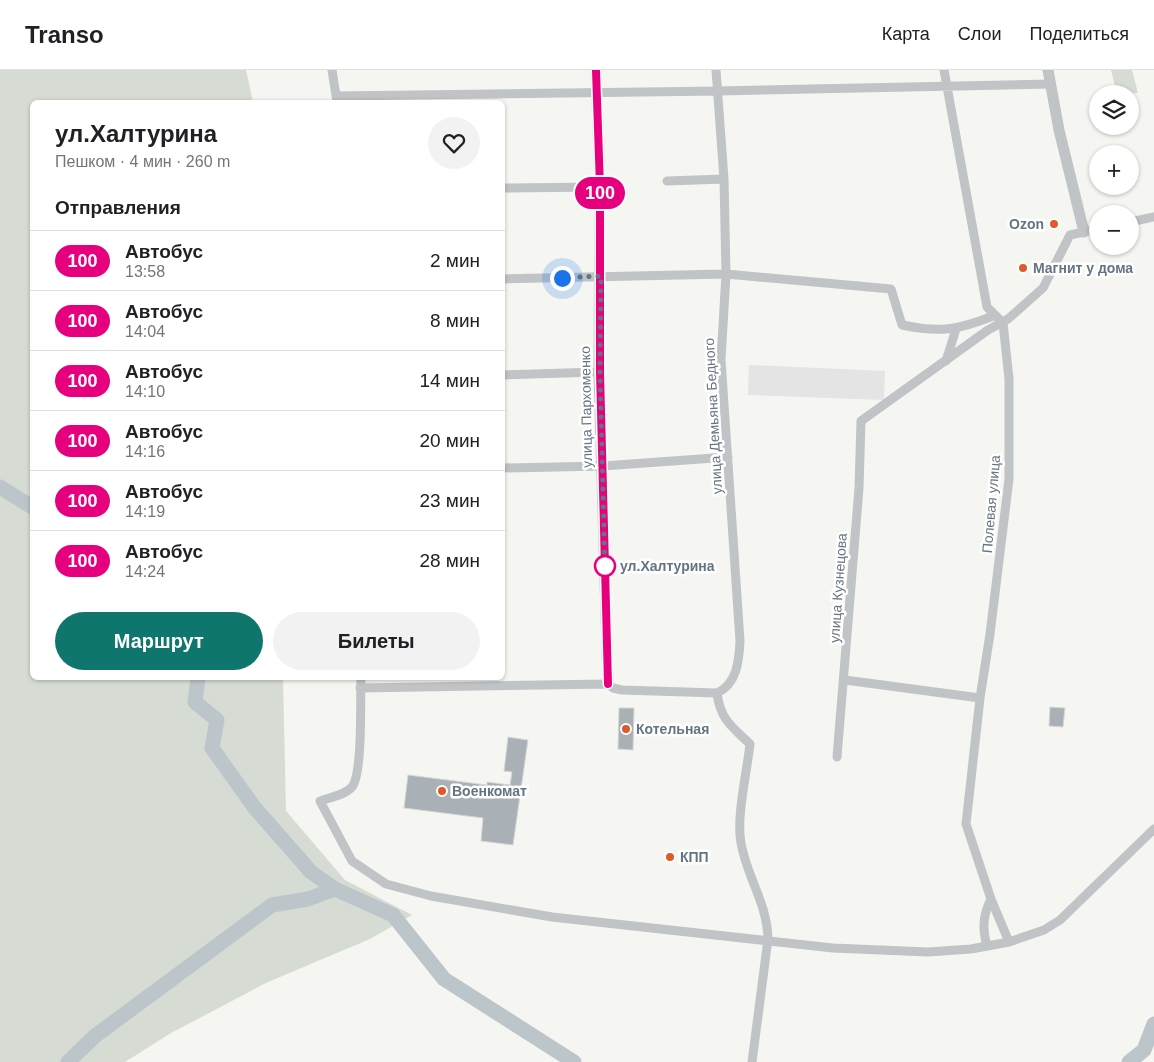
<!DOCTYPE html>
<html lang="ru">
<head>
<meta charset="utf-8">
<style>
  :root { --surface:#fff; --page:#f2f2f2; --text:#202124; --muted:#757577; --line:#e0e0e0; --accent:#0f766e }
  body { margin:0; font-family:Helvetica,sans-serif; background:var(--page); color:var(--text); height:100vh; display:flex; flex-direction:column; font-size:19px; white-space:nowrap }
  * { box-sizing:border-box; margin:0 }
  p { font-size:16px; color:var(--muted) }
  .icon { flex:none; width:28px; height:28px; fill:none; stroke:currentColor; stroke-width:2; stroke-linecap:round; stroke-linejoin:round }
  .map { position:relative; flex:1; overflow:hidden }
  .drawer { position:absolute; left:30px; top:30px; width:475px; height:580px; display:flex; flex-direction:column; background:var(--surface); border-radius:8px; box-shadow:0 1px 4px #0004 }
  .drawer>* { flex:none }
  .badge { padding:0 10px; border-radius:16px; font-size:18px; line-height:32px }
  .tools { position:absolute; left:1089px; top:15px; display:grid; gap:10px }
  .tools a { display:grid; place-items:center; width:50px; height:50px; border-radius:50%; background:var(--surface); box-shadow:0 1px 4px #0004; font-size:25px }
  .you { position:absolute; width:25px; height:25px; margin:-12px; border:4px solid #fff; border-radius:50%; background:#1a73e8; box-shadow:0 0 0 8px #1a73e833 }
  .map>.badge { position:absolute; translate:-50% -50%; box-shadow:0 0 0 2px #fff }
  h2 { padding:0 25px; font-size:19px; line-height:45px }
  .round { display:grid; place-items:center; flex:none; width:52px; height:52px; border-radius:26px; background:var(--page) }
  .headline { display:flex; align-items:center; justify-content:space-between; height:85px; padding:0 25px }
  h1 { font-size:24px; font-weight:700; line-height:38px }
  .primary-button { display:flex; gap:10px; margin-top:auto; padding:10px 25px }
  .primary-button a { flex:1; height:58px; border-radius:30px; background:var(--accent); color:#fff; font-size:20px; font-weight:700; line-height:58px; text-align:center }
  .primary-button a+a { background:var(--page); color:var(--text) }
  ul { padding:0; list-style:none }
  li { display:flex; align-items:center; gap:15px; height:60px; padding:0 25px; border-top:1px solid var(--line) }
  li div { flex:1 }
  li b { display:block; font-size:19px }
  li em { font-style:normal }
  li .badge { min-width:55px; font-weight:700; text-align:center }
  header { display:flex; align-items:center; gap:30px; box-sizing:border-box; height:70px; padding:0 25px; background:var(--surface); border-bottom:1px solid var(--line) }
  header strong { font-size:24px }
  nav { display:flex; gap:28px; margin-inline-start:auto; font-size:18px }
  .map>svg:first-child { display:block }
  .built { fill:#e3e4e3 }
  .green { fill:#d6dcd3 }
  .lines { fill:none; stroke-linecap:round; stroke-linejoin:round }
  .river { stroke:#bcc5ca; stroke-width:15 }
  .building { fill:#aab1b6; stroke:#d6d7d4 }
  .minor { stroke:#c0c4c7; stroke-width:9 }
  .tertiary { stroke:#c0c4c7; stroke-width:11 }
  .line-casing { stroke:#fff; stroke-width:11 }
  .line { stroke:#e6007e; stroke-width:8 }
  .walk { stroke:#657482; stroke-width:5; stroke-dasharray:0 9 }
  .poi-dot { fill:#dc5a2b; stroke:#fff; stroke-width:2 }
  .stop-dot { fill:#fff; stroke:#e6007e; stroke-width:2.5 }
  .labels { text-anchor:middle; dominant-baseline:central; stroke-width:5; stroke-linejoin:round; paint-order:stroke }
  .poi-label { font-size:14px; font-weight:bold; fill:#657482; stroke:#fff; text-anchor:start }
  .street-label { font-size:14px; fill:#657482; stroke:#fff }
  .stop-label { font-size:14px; font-weight:bold; fill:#657482; stroke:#fff; text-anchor:start }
</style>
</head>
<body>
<header>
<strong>Transo</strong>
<nav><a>Карта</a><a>Слои</a><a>Поделиться</a></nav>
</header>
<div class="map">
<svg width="1154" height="992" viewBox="0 0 1154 992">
  <rect width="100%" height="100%" fill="#f5f5f2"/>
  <path class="built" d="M749 295 885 301 884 330 748 325Z"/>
  <path class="green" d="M0 0H246L253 32H32V608H283L286 741 345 810 412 845 370 869 268 912 171 963 125 992H0Z
    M1111 0H1132L1138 23 1117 24Z"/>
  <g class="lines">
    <path class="river" d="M0 417 32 437
      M198 608 195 632 217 650 212 678 254 737 311 802 335 819 393 845 444 909 574 992
      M68 992 95 966 272 835 308 829 335 819
      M1129 992 1144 980 1154 954"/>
  </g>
  <path class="building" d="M1050 637 1065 638 1063 657 1049 656Z
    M619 638H634L633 680 618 679Z
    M508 667 528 670 513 775 481 771 483 748 404 738 408 705 487 715V712L510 715 512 702 504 701Z"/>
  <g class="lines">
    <path class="minor" d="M332 0 337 32
      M716 0 724 109 726 204 721 290 740 571C739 591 737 614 717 623
      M944 0 987 237 1003 253 1009 309V409L990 564 980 628 966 754 991 829 1009 872
      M337 26 719 21 1050 14
      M667 111 724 109
      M502 118 600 117
      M1130 152 1154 147
      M502 209 726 204 891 219 902 255C940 263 958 260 993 246
      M946 291 956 259
      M502 305 599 302
      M502 398 603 396 728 387
      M361 608C360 628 363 703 352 717 345 725 331 727 320 731L352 791 386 814 431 826 552 847 833 878 928 882 971 879 1009 872 1044 860 1060 850 1154 759
      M845 610 980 628
      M360 618 608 614 613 618 622 620 717 623C720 649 732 657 750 674 747 702 736 747 741 773 747 808 767 832 768 869L752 992
      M837 687 859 418 861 351 988 260 1008 249 1043 218 1070 165 1098 159
      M987 876C982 858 983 845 991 829"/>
    <path class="tertiary" d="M596 0 600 117 599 302 608 614
      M1048 0 1059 60 1084 162"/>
  </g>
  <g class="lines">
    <defs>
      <path id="line" d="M596 0 600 117V302L608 614"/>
    </defs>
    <use href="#line" class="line-casing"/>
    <use href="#line" class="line"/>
    <path class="walk" d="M562 208 601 206 600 302 605 500V496"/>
  </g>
  <g class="poi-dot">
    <circle cx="1054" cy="154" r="5"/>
    <circle cx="1023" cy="198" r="5"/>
    <circle cx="626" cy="659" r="5"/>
    <circle cx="442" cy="721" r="5"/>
    <circle cx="670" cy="787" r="5"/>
  </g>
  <circle class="stop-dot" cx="605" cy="496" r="10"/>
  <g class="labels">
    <g class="poi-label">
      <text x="1044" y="154" text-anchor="end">Ozon</text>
      <text x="1033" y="198">Магнит у дома</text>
      <text x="636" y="659">Котельная</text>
      <text x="452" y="721">Военкомат</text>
      <text x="680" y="787">КПП</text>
    </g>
    <g class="street-label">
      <text transform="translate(586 337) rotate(-91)">улица Пархоменко</text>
      <text transform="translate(713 346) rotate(-93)">улица Демьяна Бедного</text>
      <text transform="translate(991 434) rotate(-85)">Полевая улица</text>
      <text transform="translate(838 518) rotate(-86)">улица Кузнецова</text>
    </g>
    <g class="stop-label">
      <text x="620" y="496">ул.Халтурина</text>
    </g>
  </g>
</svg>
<div class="tools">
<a><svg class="icon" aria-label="layers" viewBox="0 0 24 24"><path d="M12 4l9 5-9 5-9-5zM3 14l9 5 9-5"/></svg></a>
<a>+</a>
<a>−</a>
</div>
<div class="you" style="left:562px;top:208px"></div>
<b class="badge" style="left:600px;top:123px;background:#e6007e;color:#fff">100</b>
<section class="drawer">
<div class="headline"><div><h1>ул.Халтурина</h1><p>Пешком · 4 мин · 260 m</p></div><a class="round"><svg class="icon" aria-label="heart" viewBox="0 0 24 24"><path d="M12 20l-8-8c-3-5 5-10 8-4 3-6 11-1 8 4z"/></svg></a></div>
<h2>Отправления</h2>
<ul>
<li><span class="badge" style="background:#e6007e;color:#fff">100</span><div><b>Автобус</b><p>13:58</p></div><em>2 мин</em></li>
<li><span class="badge" style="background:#e6007e;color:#fff">100</span><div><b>Автобус</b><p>14:04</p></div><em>8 мин</em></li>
<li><span class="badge" style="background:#e6007e;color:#fff">100</span><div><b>Автобус</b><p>14:10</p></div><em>14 мин</em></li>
<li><span class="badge" style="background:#e6007e;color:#fff">100</span><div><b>Автобус</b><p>14:16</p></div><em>20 мин</em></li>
<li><span class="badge" style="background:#e6007e;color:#fff">100</span><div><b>Автобус</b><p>14:19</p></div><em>23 мин</em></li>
<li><span class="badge" style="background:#e6007e;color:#fff">100</span><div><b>Автобус</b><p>14:24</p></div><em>28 мин</em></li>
</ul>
<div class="primary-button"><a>Маршрут</a><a>Билеты</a></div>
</section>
</div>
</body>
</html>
